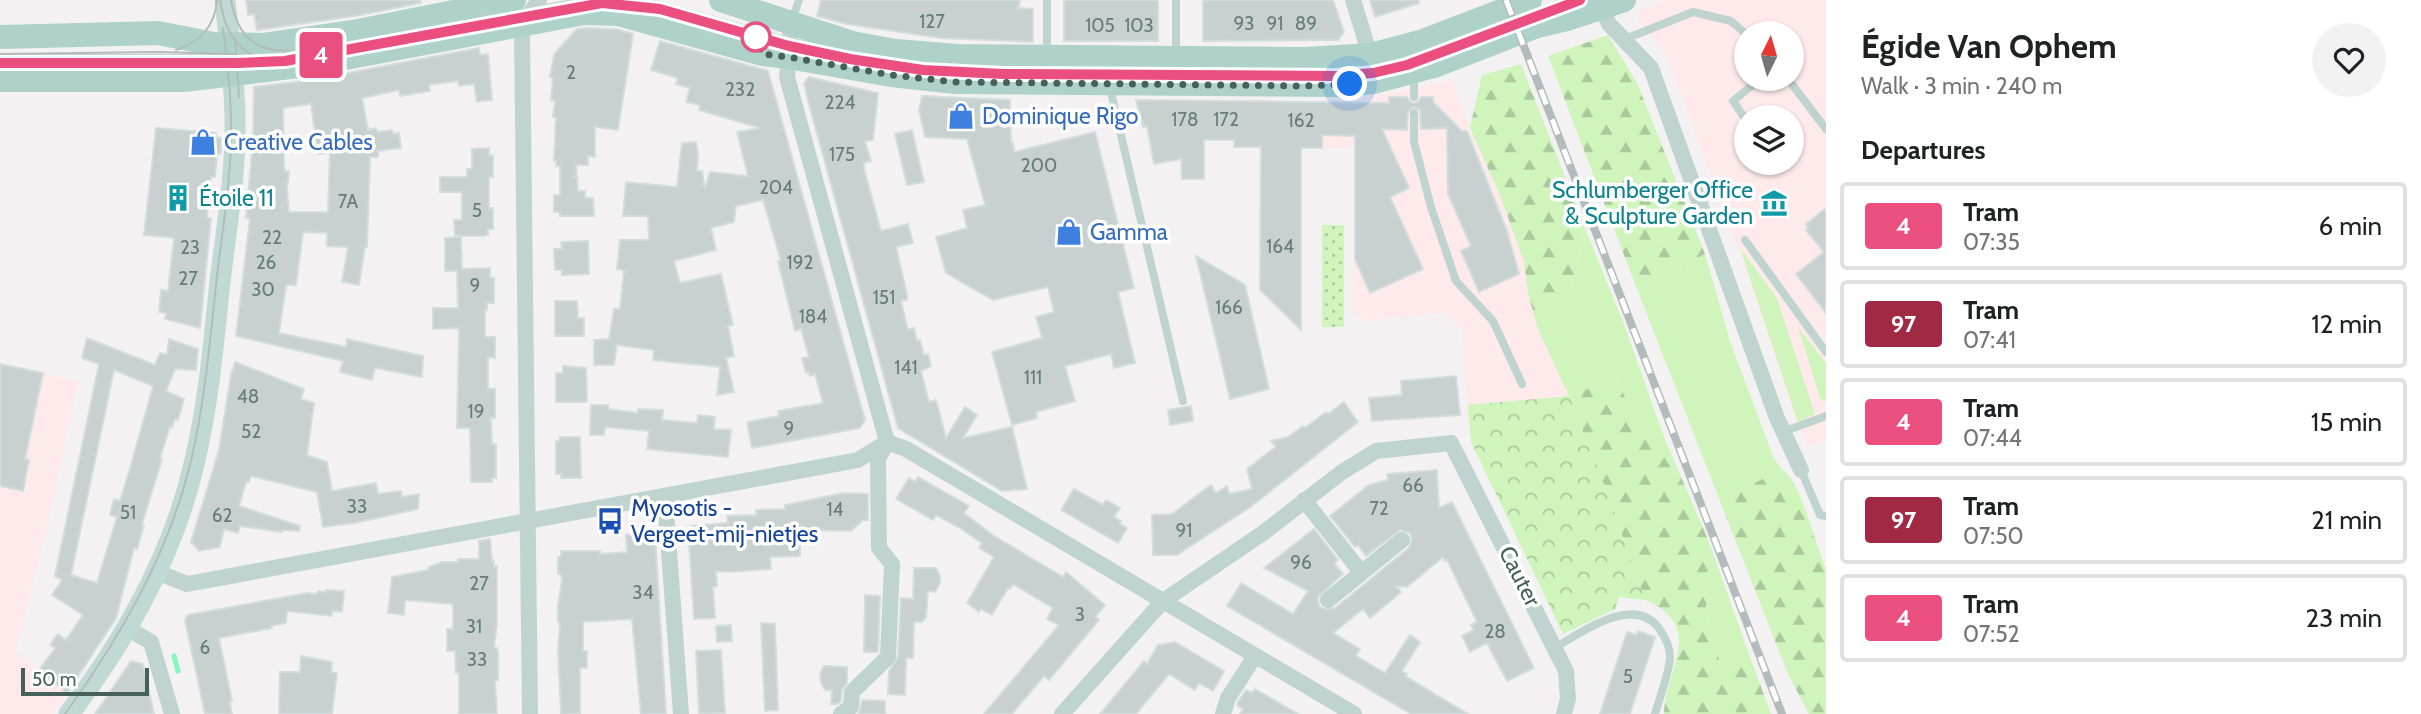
<!DOCTYPE html>
<html lang="en">
<head>
<meta charset="utf-8">
<style>
  :root { --surface:#fff; --page:#f2f2f2; --text:#202124; --muted:#757577; --line:#e0e0e0 }
  body { margin:0; font-family:Cabin,sans-serif; background:var(--page); color:var(--text); height:100vh; display:flex; flex-direction:column; font-size:26px; white-space:nowrap }
  * { box-sizing:border-box; margin:0 }
  p { font-size:23px; color:var(--muted) }
  .icon { flex:none; width:38px; height:38px; fill:none; stroke:currentColor; stroke-width:2; stroke-linecap:round; stroke-linejoin:round }
  .map { position:relative; flex:1; overflow:hidden }
  .drawer { display:flex; flex-direction:column; background:var(--surface); width:595px }
  .drawer>* { flex:none }
  .badge { padding:0 14px; border-radius:5px; font-size:24px; line-height:46px }
  .needle { width:46px; rotate:5deg }
  .controls { position:absolute; left:1734px; top:21px; display:grid; gap:14px }
  .controls a { display:grid; place-items:center; width:70px; height:70px; border-radius:50%; background:var(--surface); box-shadow:0 2px 5px #0004; font-size:35px }
  .scale { position:absolute; left:21px; bottom:18px; width:128px; box-sizing:border-box; padding-left:7px; border:4px solid #47615a; border-top:0; font-size:19px; line-height:24px; white-space:nowrap; color:#47615a; -webkit-text-stroke:5px #fff; paint-order:stroke }
  .you { position:absolute; width:35px; height:35px; margin:-18px; border:5px solid #fff; border-radius:50%; background:#1a73e8; box-shadow:0 0 0 10px #1a73e833 }
  .map>.badge { position:absolute; translate:-50% -50%; box-shadow:0 0 0 4px #fff }
  h2 { padding:0 35px; font-size:26px; line-height:63px }
  .round { display:grid; place-items:center; flex:none; width:74px; height:74px; border-radius:37px; background:var(--page) }
  .headline { display:flex; align-items:center; justify-content:space-between; height:119px; padding:0 35px }
  h1 { font-size:33px; font-weight:700; line-height:52px }
  ul { padding:0; list-style:none }
  li { display:flex; align-items:center; gap:21px; height:88px; margin:0 14px 10px; padding:0 21px; border:4px solid var(--line); border-radius:7px }
  li div { flex:1 }
  li b { display:block; font-size:26px }
  li em { font-style:normal }
  li .badge { min-width:77px; font-weight:700; text-align:center }
  main { display:flex; flex:1; min-height:0 }
  .map>svg:first-child { display:block }
  .commercial { fill:#feeaeb; fill-rule:evenodd }
  .grass { fill:#cff4bc }
  .forest { fill:url(#forest-firs) }
  .park { fill:url(#park-crowns) }
  .garden { fill:url(#garden-dots) }
  .lines { fill:none; stroke-linecap:round; stroke-linejoin:round }
  .stream { stroke:#85f6bc; stroke-width:5 }
  .building { fill:#c8d0d0; stroke:#d4dddd; stroke-width:2; fill-rule:evenodd }
  .lane { stroke:#c0d4cf; stroke-width:8 }
  .street { stroke:#c0d4cf; stroke-width:16 }
  .secondary { stroke:#c0d9d4; stroke-width:21 }
  .primary { stroke:#aed2ca; stroke-width:24 }
  .tram { stroke:#b2bcbb; stroke-width:2 }
  .rail-casing { stroke:#b2bcbb; stroke-width:8 }
  .rail { stroke:#fff; stroke-width:5; stroke-dasharray:16; stroke-linecap:butt }
  .line-casing { stroke:#fff; stroke-width:16 }
  .line { stroke:#ea4f80; stroke-width:10 }
  .walk { stroke:#47615a; stroke-width:7; stroke-dasharray:0 12.6 }
  .stop-dot { fill:#fff; stroke:#ea4f80; stroke-width:3.5 }
  .labels { text-anchor:middle; dominant-baseline:central; stroke-width:7; stroke-linejoin:round; paint-order:stroke }
  .number-label { font-size:19px; fill:#677d78 }
  .shop-label { font-size:23px; fill:#366cbe; stroke:#fff; text-anchor:start }
  .culture-label { font-size:23px; fill:#0d838f; stroke:#fff; text-anchor:end }
  .transit-label { font-size:23px; fill:#164399; stroke:#fff; text-anchor:start }
  .street-label { font-size:23px; fill:#47615a; stroke:#fff }
</style>
</head>
<body>
<main>
<div class="map">
<svg width="1826" height="714" viewBox="0 0 1826 714">
  <defs>
    <pattern id="forest-firs" width="22" height="20" patternUnits="userSpaceOnUse" patternTransform="scale(1.75)"><rect width="22" height="20" fill="#cff4bc"/><path d="M5 1l3.5 6h-7zM16 11l3.5 6h-7z" fill="#aac99c"/></pattern>
    <pattern id="park-crowns" width="20" height="18" patternUnits="userSpaceOnUse" patternTransform="scale(1.75)"><rect width="20" height="18" fill="#cff4bc"/><path d="M2 6a3 3 0 1 1 6 0M12 15a3 3 0 1 1 6 0" fill="none" stroke="#aac99c"/></pattern>
    <pattern id="garden-dots" width="8" height="8" patternUnits="userSpaceOnUse" patternTransform="scale(1.75)"><rect width="8" height="8" fill="#cff4bc"/><path d="M2 2h.1M6 6h.1" fill="none" stroke="#aac99c" stroke-width="1.8" stroke-linecap="round"/></pattern>
  </defs>
  <rect width="100%" height="100%" fill="#f4f1f3"/>
  <path class="commercial" d="M1665 0H1826V441L1808 447 1793 411 1746 270 1665 51 1640 24 1635 12ZM1746 33H1792V79H1746ZM1746 117H1792V163H1746Z
    M1452 80 1470 128 1500 195 1524 262 1528 292 1537 327 1569 396 1468 405 1462 330 1448 315 1439 313 1366 321 1358 316 1353 308 1354 148H1322V100L1385 94Z
    M0 364 78 381 49 518 16 651 67 693 51 714H0Z"/>
  <path class="grass" d="M1585 228 1625 327 1664 437 1655 436 1625 397 1616 378 1569 396 1537 327 1572 289Z
    M1740 248 1777 298 1815 414 1798 422Z
    M1705 254 1730 341 1774 459 1782 469 1720 501 1637 289Z
    M1798 327 1826 363V402L1820 398Z
    M1709 542 1750 657 1720 664 1706 611Z"/>
  <path class="forest" d="M1608 35 1637 83 1705 254 1637 289 1548 56Z
    M1521 64 1585 228 1572 289 1537 327 1528 292 1524 262 1500 195 1470 128 1482 75Z
    M1616 378 1625 397 1655 436 1664 437 1709 542 1706 611 1720 663 1750 657 1771 714H1664C1665 670 1707 626 1645 600L1607 492 1569 396Z
    M1782 469 1791 478 1801 498 1826 570V714H1809L1788 674 1720 501Z"/>
  <path class="park" d="M1569 396 1607 492 1645 600 1619 597 1615 609 1563 634 1471 442 1468 405Z"/>
  <path class="garden" d="M1322 225H1344V327H1322Z"/>
  <g class="lines">
    <path class="stream" d="M174 656 178 671"/>
  </g>
  <path class="building" d="M246 0H420L421 3 355 16 257 30 254 14 248 15Z
    M821 0H1020L1018 8 1033 9V42L940 38 847 24 817 16Z
    M1064 0H1158V41H1064Z
    M1203 0H1333L1344 32 1338 40 1203 41Z
    M1370 0H1418L1419 3 1375 17Z
    M585 28 616 29 633 34 618 130 595 127V157L588 156V165H576L577 176 572 177H577L578 191H585V198H593L594 216H560V212H554V195H560V166H556V161H554L556 118 553 117 555 101 551 100 553 78 550 77 554 54 577 29Z
    M660 41 768 71 865 420 860 428 752 448 747 422 779 416 778 411 823 403 815 374 810 376 809 372 806 373 802 358 809 357 801 329 795 331 778 261H781L763 200 736 206 734 222 711 228 716 250 674 261 680 283 721 274 733 325 728 326 734 356 726 358 734 392 717 395 720 367 653 360 654 350 617 345 614 365H594V340L609 339 614 309H620L624 270 617 269 620 240H649L648 216H623L626 182 677 187 682 143 696 142 698 154 697 171H702L705 189 710 172 748 176 737 132 760 128 699 110 700 105 686 102 690 88 676 84 678 78 651 70Z
    M479 48 480 55 488 54 492 100 477 102 474 84 459 86 458 81 429 85 430 91 400 96 399 90 362 98 368 130 376 128 377 132 392 130 393 134 399 133 401 148 378 151V157H370L367 247H365L359 285 342 282 348 247 327 246V233L303 232 296 285H286L279 333 346 347 347 339 423 356 422 377 375 368 372 380 340 372 343 361 236 336 250 218H246L253 142 254 87 311 80ZM311 104 318 154 330 152 328 212H289L287 191 289 171H285L284 163 283 108Z
    M809 77 878 93 873 140 865 141 871 161 864 163V169L881 231 908 224 913 243 896 247 907 294V300L901 301 908 330 914 328 917 341 920 340 924 355 928 354 931 366 921 371 929 402 936 400 946 438 965 407 977 415 963 438 1012 427 1027 489 1002 491 898 428 807 97 804 83Z
    M922 96 1010 100 1011 143H1013L1014 152 1095 132 1134 288 1118 292 1135 363 1114 368 1111 354 1065 366 1075 401 1036 412 1037 418 1012 425 992 352 1042 338 1036 317 1054 312 1048 287 993 300 946 273 936 237 967 228 963 210 985 205 967 139 925 137 919 110Z
    M1389 97H1407L1409 101 1413 103 1418 102 1421 97H1433V102L1462 131H1467L1507 231 1519 274 1479 292 1461 251 1471 246 1448 194 1447 128 1421 129 1420 110 1413 107 1408 112 1407 130 1382 129 1409 188 1390 197 1423 269 1370 293 1355 259V136L1322 135V148H1301V330L1260 290 1261 147H1234V140H1204V179H1182L1181 159 1154 164 1147 126 1143 127 1136 100 1389 103Z
    M156 128 216 133V137L222 138 221 153 217 155 215 177H211L207 218H211L200 328 165 319 166 313 159 312 161 290 168 291 174 238 144 235Z
    M912 130 924 182 907 185 895 134Z
    M489 148V156L493 155V177H489V208H493V229H488V235L483 236H455L454 220H462V192H440V177H467V169H472V149Z
    M1826 208V313L1796 274 1824 252 1806 230 1808 229 1806 224Z
    M461 237 462 269 490 268V278H494V303H487V310H485V337H495V358L488 357V389H495V418H491L492 444H496V478H492V482H471L470 428H457L459 328 433 329V308H458L457 271H445V238Z
    M588 241 589 274 562 275V270H555L554 249H562L561 242Z
    M1196 256 1245 285 1269 389 1230 399Z
    M555 301H577L578 318H584V336H555Z
    M87 338 155 365 160 353 167 355 169 339 198 349 196 370 175 369 166 391 184 399 178 420 175 419 172 427 170 426 160 458 162 459 142 524 144 525 137 549 134 548 116 618 67 693 39 670 55 648 50 645 58 634 66 640 83 615 52 595 62 580 55 576 99 364 82 358ZM114 370 153 386 129 472 120 501 114 499 110 515 117 517 97 583 71 575Z
    M235 362 304 389 301 399 314 403 307 455 327 462 332 491 376 483 378 494 401 491 402 497 419 494 418 509 355 523 323 527 317 492 251 476 249 482H246L239 506 300 526 299 531 282 530V532L240 526 238 533 224 529 220 547 199 551 191 542 219 450 231 375Z
    M0 364 43 373 25 459 29 460 23 491 0 486Z
    M563 366 586 368 587 402H556V373H563Z
    M1456 376 1460 415 1372 421 1369 398 1402 395 1401 381Z
    M1344 402 1358 422 1249 508 1177 555H1153L1152 515 1172 514 1211 485 1216 493 1227 486 1229 494 1252 489 1247 469 1276 447 1271 441 1288 437 1303 426 1305 428 1326 412 1328 414Z
    M591 405H608V409L638 413V409L663 410 662 420 697 423 698 415 715 417 714 429 731 430 728 457 647 449 649 431 605 427 604 435H590Z
    M1191 406 1193 421 1170 425 1168 410Z
    M560 437H580L581 478H561V474H556V441H560Z
    M1437 470 1439 508 1452 502 1534 668 1507 681 1487 643 1470 652 1462 636 1474 630 1471 625 1477 622 1447 560 1445 561 1443 557 1407 587 1396 586 1401 592 1370 618 1363 609 1333 633 1360 649 1356 656 1385 673 1410 635 1420 642 1402 671 1407 674 1405 676 1468 714H1411L1227 606 1241 583 1293 614 1308 591 1264 568 1314 529 1338 560 1334 563 1343 574 1318 597 1319 606 1324 609 1335 608 1409 548 1412 539 1410 533 1400 530 1366 556 1358 545 1355 547 1330 516 1369 485 1388 480 1387 474Z
    M918 477 969 506 964 513 994 536 1063 577 1066 572 1105 605 1095 617 1099 620 1049 680 1044 676 1012 714H984L1059 625 1047 619 1053 608 1013 584 1010 589 1008 588 992 615 981 609 979 612 967 603 994 557 979 548 982 543 960 528 936 515 933 520 896 499 909 478 916 482Z
    M1074 489 1103 505 1106 500 1120 508 1114 517 1121 521 1120 524 1127 528 1118 543 1061 510Z
    M844 493 868 494V520H863L851 531 814 530V541H800V556L770 557 771 569 731 572 716 571 717 586 713 587 715 618 694 619 689 542 692 541 691 526 728 523 727 516 756 515V510L785 509V505Z
    M645 534V536L655 535 666 714H641L632 619 583 622V651H587V668H580V714H561L558 651 560 623 558 622V605L562 580 561 574H558V557H561V551H600V554L627 552 626 535Z
    M490 539 492 561H494V566H497V623L494 648H497L498 651V680H495L497 714H459V673H456L455 651H447V629H453V604L405 600 404 615 388 613 392 577 428 570 429 567 442 562H458V559H479V541Z
    M914 568H936L940 576V583L935 592 928 591 926 617 922 622H914L913 658H906L905 695 888 694 889 671 898 657 901 598 913 599Z
    M326 590 344 591 342 612 332 611V616L287 611 286 623 271 626 272 628 219 638 232 701 230 702 232 714H205L185 620 188 615 307 593 317 594 318 591 325 592Z
    M865 595 880 596 878 652H864Z
    M761 623 775 624 778 710 765 711Z
    M731 625 732 641 717 642 716 626Z
    M1638 631 1655 637 1630 714H1600L1627 632 1637 635Z
    M1175 642 1224 671 1213 691 1199 683 1195 690 1169 674 1136 714H1100L1144 661 1147 664 1158 645Z
    M721 650 725 713 699 714 696 651Z
    M301 656 332 662 331 672 337 673 332 714H279L280 672H300Z
    M131 661 143 664 154 714H95Z
    M824 666 847 667V683L842 690 841 701 837 704H831L832 690H825L821 683 820 674Z
    M1255 689 1269 697 1298 714H1240L1243 709 1237 705 1238 702 1246 690 1252 693Z
    M862 700 885 701V714H859Z"/>
  <g class="lines">
    <path class="lane" d="M629 0 661 5 789 41 878 60
      M496 17 589 0
      M792 20 799 0
      M1625 39 1693 12 1731 21 1746 34
      M1047 54V0
      M1176 56V0
      M0 58H259L343 46
      M898 63 1000 70
      M1303 73 1372 68 1405 61 1568 0
      M1414 74V97
      M1788 79 1826 129
      M1110 88 1183 401
      M1414 113V142L1431 207 1456 281 1493 321 1522 384
      M1746 120 1733 101 1760 79
      M1745 240 1826 352
      M1783 432 1826 416
      M1801 470 1820 515 1826 516
      M1556 647C1582 632 1632 595 1658 627 1664 635 1670 647 1670 657 1670 670 1659 700 1655 714"/>
    <path class="street" d="M1353 0 1370 55 1374 82
      M1602 8 1609 24 1651 68 1777 418 1801 470
      M791 24 787 77 887 442 878 459 879 548 892 564 888 657 852 692 851 707 841 714
      M665 497 681 714
      M1304 500 1361 572
      M157 572 187 584 858 460 887 442 906 449 1354 714
      M1328 600 1402 540
      M127 628 151 642 172 714
      M530 714 522 33 523 24 539 0
      M1062 714 1163 601 1263 533 1342 472 1376 451 1451 443 1566 671 1568 699 1564 714
      M1223 714 1228 698 1255 656"/>
    <path class="secondary" d="M69 714C126 639 173 556 194 464 208 407 213 349 219 291 225 235 236 178 235 122 235 81 229 40 225 0"/>
    <path class="primary" d="M721 0 852 43 896 51 958 56 1306 59 1370 55 1423 41 1530 0
      M0 37 158 33 214 44 262 45 358 31 514 0
      M0 80H184L308 65 584 13 618 14 762 54 788 57 891 75 956 82 1337 85 1374 82 1434 66 1537 26 1567 19 1624 0"/>
    <path class="tram" d="M220 0C224 26 233 49 260 58 284 66 315 55 340 51 421 38 501 21 582 5L619 3 660 9 789 46 850 59 923 70 1003 74 1337 76 1373 73 1407 65 1580 0
      M231 0C237 33 253 53 289 50
      M235 38 239 97
      M176 50C201 42 215 26 217 0
      M0 54 158 52 235 54
      M65 714C120 637 167 557 190 465 205 403 210 339 217 276 223 225 232 174 231 123 231 91 227 59 223 28"/>
    <defs>
      <path id="rail" d="M1506 0 1782 714"/>
    </defs>
    <use href="#rail" class="rail-casing"/>
    <use href="#rail" class="rail"/>
  </g>
  <g class="lines">
    <defs>
      <path id="line" d="M0 63H238L285 61 602 3 660 9 789 46 850 59 923 70 1003 74 1337 76 1373 73 1407 65 1580 0"/>
    </defs>
    <use href="#line" class="line-casing"/>
    <use href="#line" class="line"/>
    <path class="walk" d="M756 37 762 54 788 57 891 75 956 82 1306 86 1350 84"/>
  </g>
  <defs>
    <symbol id="shop-bare" viewBox="-9 -9 18 18"><path d="M-5-2.5h2.3a2.7 3.5 0 0 1 5.4 0H5L5.5 6h-11ZM-1.5-2.5h3a1.5 2.3 0 0 0-3 0Z" fill="#3f7fe0" stroke="#fff" stroke-width="2.5" paint-order="stroke"/></symbol>
    <symbol id="building-bare" viewBox="-9 -9 18 18"><path d="M-4-6H4V6H1V3H-1V6H-4ZM-2.5-4.3h1.7v1.8h-1.7ZM.8-4.3h1.7v1.8H.8ZM-2.5-1h1.7V.8h-1.7ZM.8-1h1.7V.8H.8Z" fill="#0f9aa8" stroke="#fff" stroke-width="2.5" paint-order="stroke"/></symbol>
    <symbol id="museum-bare" viewBox="-9 -9 18 18"><path d="M0-6L6-3V-2H-6V-3ZM-5-1h2V3h-2ZM-1-1h2V3h-2ZM3-1h2V3H3ZM-6 4H6V6H-6Z" fill="#0f9aa8" stroke="#fff" stroke-width="2.5" paint-order="stroke"/></symbol>
    <symbol id="bus-bare" viewBox="-9 -9 18 18"><path d="M-5-6H5V4H4V6H2V4H-2V6H-4V4H-5ZM-3.5-4V0h7V-4ZM-3.5 1.2v1.5H-2V1.2ZM2 1.2v1.5H3.5V1.2Z" fill="#1a4fb4" stroke="#fff" stroke-width="2.5" paint-order="stroke"/></symbol>
  </defs>
  <g fill-rule="evenodd">
    <use href="#shop-bare" x="942" y="97" width="38" height="38"/>
    <use href="#shop-bare" x="184" y="123" width="38" height="38"/>
    <use href="#building-bare" x="159" y="179" width="38" height="38"/>
    <use href="#museum-bare" x="1755" y="184" width="38" height="38"/>
    <use href="#shop-bare" x="1050" y="213" width="38" height="38"/>
    <use href="#bus-bare" x="591" y="502" width="38" height="38"/>
  </g>
  <circle class="stop-dot" cx="756" cy="37" r="14"/>
  <g class="labels">
    <g class="number-label">
      <text x="932" y="21">127</text>
      <text x="1244" y="23">93</text>
      <text x="1275" y="23">91</text>
      <text x="1306" y="23">89</text>
      <text x="1100" y="25">105</text>
      <text x="1139" y="25">103</text>
      <text x="571" y="72">2</text>
      <text x="740" y="89">232</text>
      <text x="840" y="102">224</text>
      <text x="1185" y="119">178</text>
      <text x="1226" y="119">172</text>
      <text x="1301" y="120">162</text>
      <text x="842" y="154">175</text>
      <text x="1039" y="165">200</text>
      <text x="776" y="187">204</text>
      <text x="348" y="201">7A</text>
      <text x="477" y="210">5</text>
      <text x="272" y="237">22</text>
      <text x="1280" y="246">164</text>
      <text x="190" y="247">23</text>
      <text x="266" y="262">26</text>
      <text x="800" y="262">192</text>
      <text x="188" y="278">27</text>
      <text x="475" y="285">9</text>
      <text x="263" y="289">30</text>
      <text x="884" y="297">151</text>
      <text x="1229" y="307">166</text>
      <text x="813" y="316">184</text>
      <text x="906" y="367">141</text>
      <text x="1033" y="377">111</text>
      <text x="248" y="396">48</text>
      <text x="476" y="411">19</text>
      <text x="789" y="428">9</text>
      <text x="251" y="431">52</text>
      <text x="1413" y="485">66</text>
      <text x="357" y="506">33</text>
      <text x="1379" y="508">72</text>
      <text x="835" y="509">14</text>
      <text x="128" y="512">51</text>
      <text x="222" y="515">62</text>
      <text x="1184" y="530">91</text>
      <text x="1301" y="562">96</text>
      <text x="479" y="583">27</text>
      <text x="643" y="592">34</text>
      <text x="1080" y="614">3</text>
      <text x="474" y="626">31</text>
      <text x="1495" y="631">28</text>
      <text x="205" y="647">6</text>
      <text x="477" y="659">33</text>
      <text x="1628" y="676">5</text>
    </g>
    <g class="shop-label">
      <text x="982" y="116">Dominique Rigo</text>
      <text x="224" y="142">Creative Cables</text>
      <text x="1090" y="232">Gamma</text>
    </g>
    <g class="culture-label">
      <text x="1753" y="190">Schlumberger Office<tspan x="1753" dy="26">&amp; Sculpture Garden</tspan></text>
      <text x="199" y="198" text-anchor="start">Étoile 11</text>
    </g>
    <g class="transit-label">
      <text x="631" y="508">Myosotis -<tspan x="631" dy="26">Vergeet-mij-nietjes</tspan></text>
    </g>
    <g class="street-label">
      <text transform="translate(1520 576) rotate(63)">Cauter</text>
    </g>
  </g>
</svg>
<div class="controls">
<a><svg class="needle" viewBox="-14 -14 28 28"><path d="M0-13l5 13h-10z" fill="#e53935"/><path d="M0 13l5-13h-10z" fill="#757577"/></svg></a>
<a><svg class="icon" aria-label="layers" viewBox="0 0 24 24"><path d="M12 4l9 5-9 5-9-5zM3 14l9 5 9-5"/></svg></a>
</div>
<div class="scale">50 m</div>
<div class="you" style="left:1350px;top:84px"></div>
<b class="badge" style="left:321px;top:55px;background:#ea4f80;color:#fff">4</b>
</div>
<section class="drawer">
<div class="headline"><div><h1>Égide Van Ophem</h1><p>Walk · 3 min · 240 m</p></div><a class="round"><svg class="icon" aria-label="heart" viewBox="0 0 24 24"><path d="M12 20l-8-8c-3-5 5-10 8-4 3-6 11-1 8 4z"/></svg></a></div>
<h2>Departures</h2>
<ul>
<li><span class="badge" style="background:#ea4f80;color:#fff">4</span><div><b>Tram</b><p>07:35</p></div><em>6 min</em></li>
<li><span class="badge" style="background:#a12944;color:#fff">97</span><div><b>Tram</b><p>07:41</p></div><em>12 min</em></li>
<li><span class="badge" style="background:#ea4f80;color:#fff">4</span><div><b>Tram</b><p>07:44</p></div><em>15 min</em></li>
<li><span class="badge" style="background:#a12944;color:#fff">97</span><div><b>Tram</b><p>07:50</p></div><em>21 min</em></li>
<li><span class="badge" style="background:#ea4f80;color:#fff">4</span><div><b>Tram</b><p>07:52</p></div><em>23 min</em></li>
</ul>
</section>
</main>
</body>
</html>
